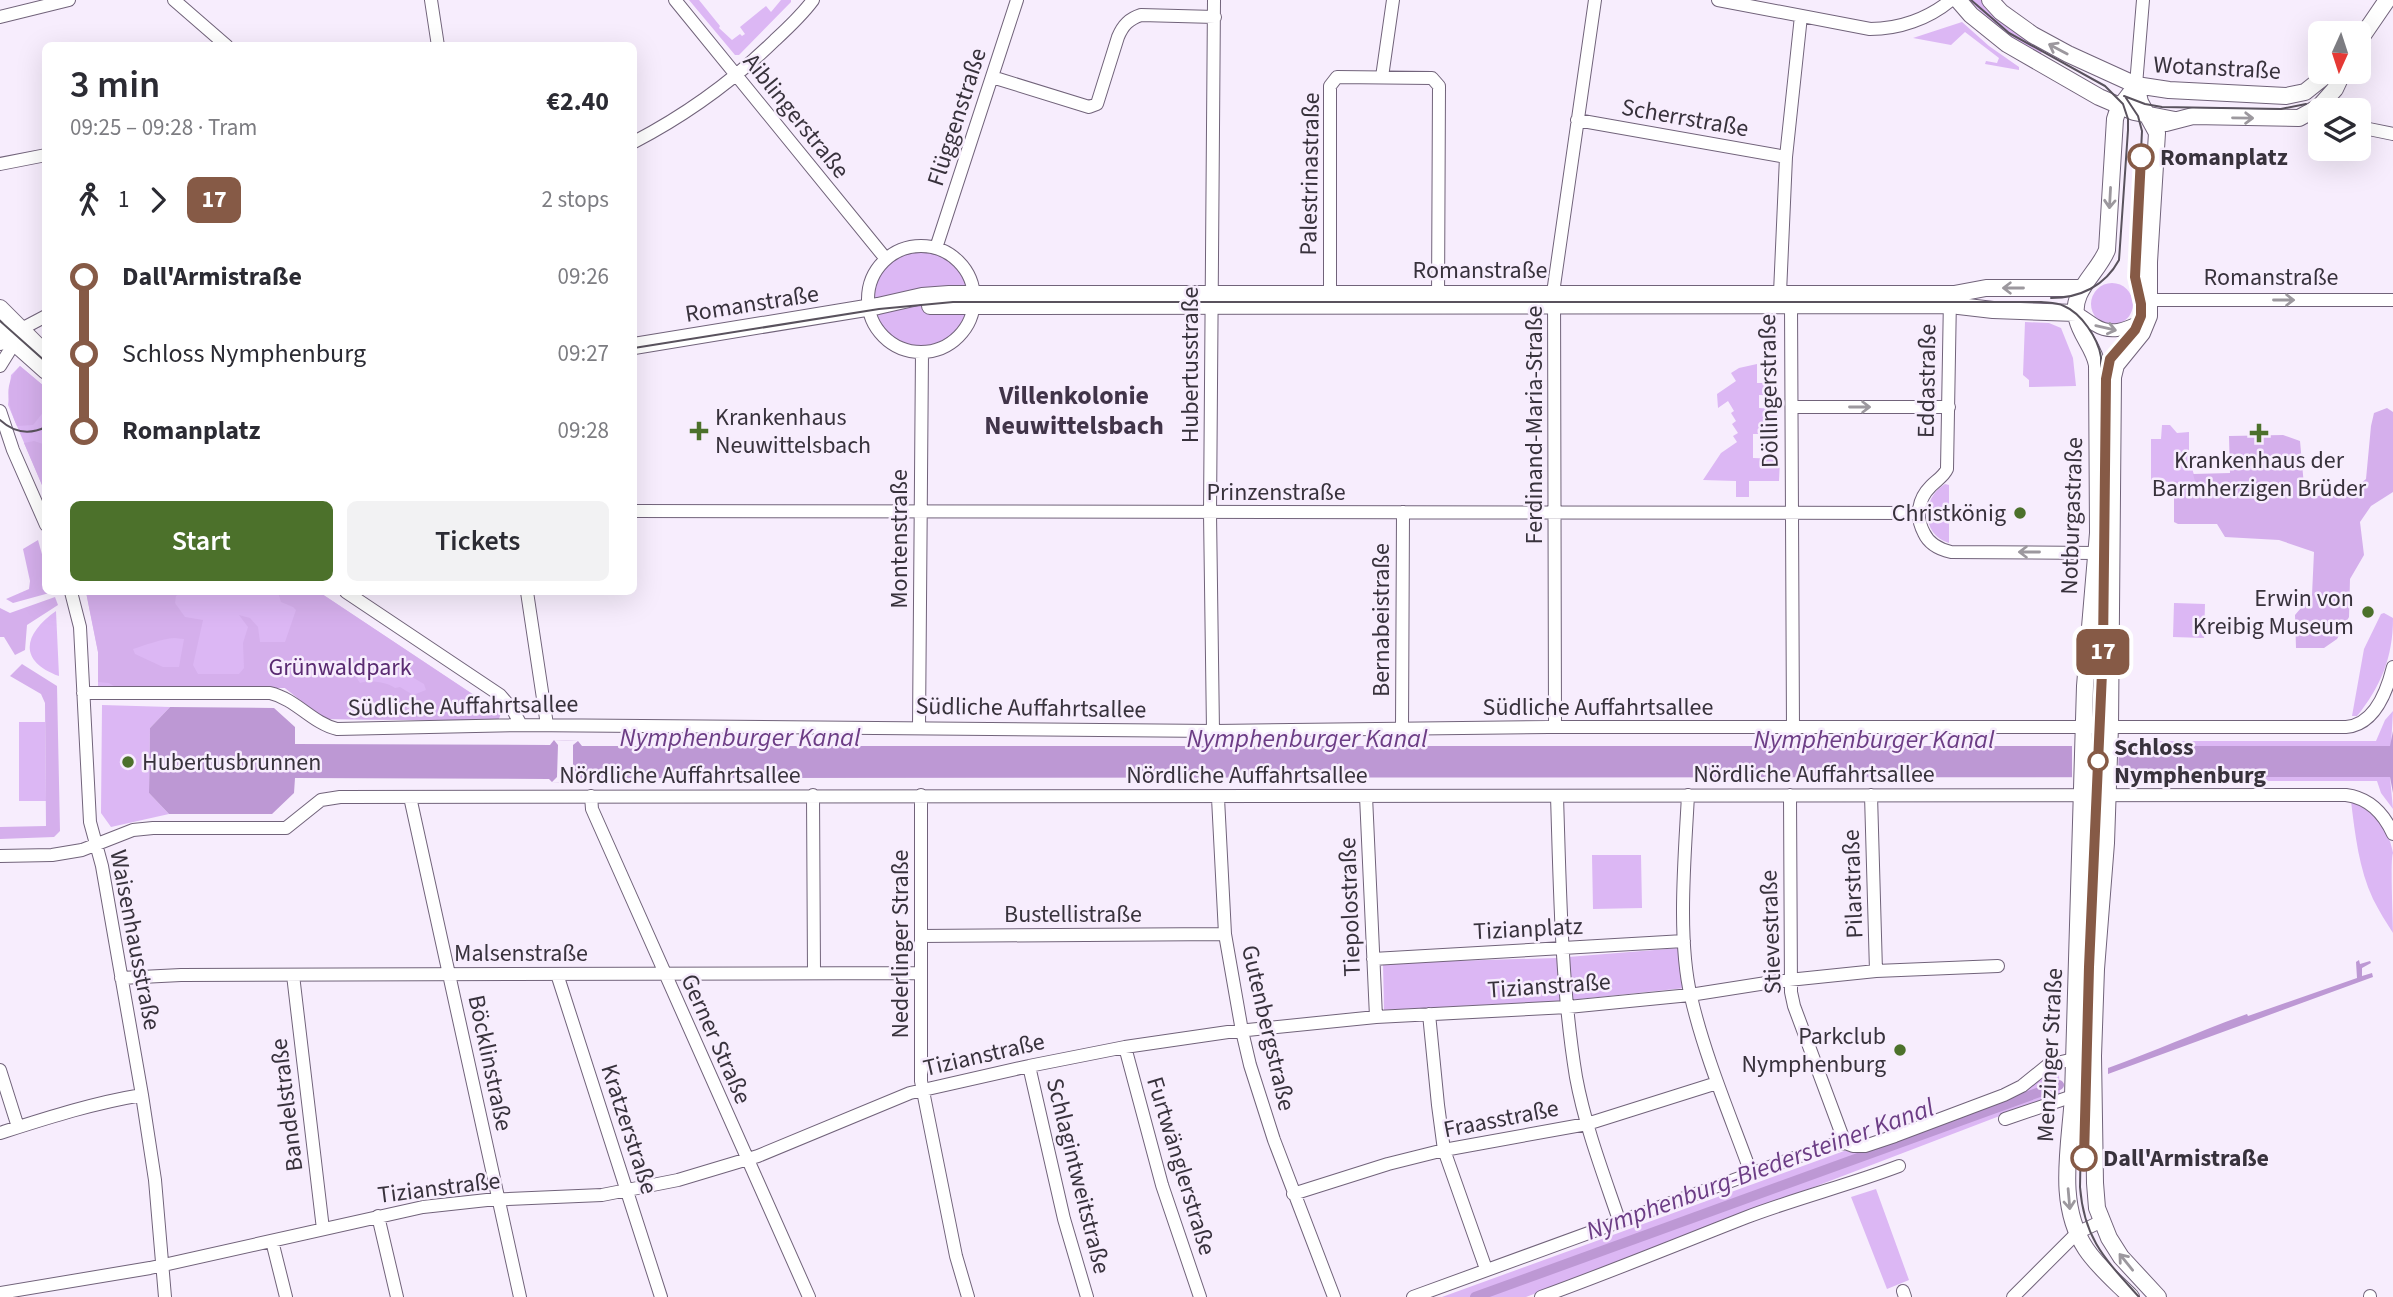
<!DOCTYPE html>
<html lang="en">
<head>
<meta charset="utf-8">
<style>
  :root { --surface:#fff; --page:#f2f2f3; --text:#2b2b33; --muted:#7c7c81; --accent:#4c712b }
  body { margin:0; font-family:"Source Sans 3",sans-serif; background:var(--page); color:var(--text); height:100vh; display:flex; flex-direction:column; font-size:26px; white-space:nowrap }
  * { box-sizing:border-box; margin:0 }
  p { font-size:23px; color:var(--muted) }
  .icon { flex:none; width:38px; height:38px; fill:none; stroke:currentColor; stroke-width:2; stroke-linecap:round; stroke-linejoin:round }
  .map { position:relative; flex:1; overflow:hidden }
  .panel { position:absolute; left:42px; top:42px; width:595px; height:553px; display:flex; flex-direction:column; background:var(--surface); border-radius:10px; box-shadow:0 7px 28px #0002 }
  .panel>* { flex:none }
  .badge { padding:0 14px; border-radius:10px; font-size:24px; line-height:46px }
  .needle { width:46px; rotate:183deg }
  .controls { position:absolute; left:2308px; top:21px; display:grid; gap:14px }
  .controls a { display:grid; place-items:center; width:63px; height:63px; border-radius:10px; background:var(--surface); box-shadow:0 7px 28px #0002; font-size:35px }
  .map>.badge { position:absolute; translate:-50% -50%; box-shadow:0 0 0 4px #fff }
  .legs { display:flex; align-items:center; gap:10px; height:77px; padding:0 28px; font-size:23px }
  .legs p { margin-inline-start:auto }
  .headline { display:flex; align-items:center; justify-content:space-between; height:119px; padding:0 28px }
  h1 { font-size:38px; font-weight:600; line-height:52px }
  .action { display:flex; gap:14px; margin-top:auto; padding:14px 28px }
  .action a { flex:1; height:80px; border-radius:10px; background:var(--accent); color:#fff; font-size:28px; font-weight:600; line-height:80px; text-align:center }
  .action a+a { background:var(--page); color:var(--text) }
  ul { padding:0 28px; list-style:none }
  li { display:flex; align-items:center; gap:24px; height:77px; font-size:26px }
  li i { display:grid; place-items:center; width:10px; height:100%; margin:0 9px; background:currentColor }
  li i::after { content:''; width:18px; height:18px; margin:-9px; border:5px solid; border-radius:50%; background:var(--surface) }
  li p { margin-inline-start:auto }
  li:first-child i { background:linear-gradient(#0000 50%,currentColor 0) }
  li:last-child i { background:linear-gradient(currentColor 50%,#0000 0) }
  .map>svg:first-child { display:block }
  .green { fill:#dcb7f4 }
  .forest { fill:#d5afec; fill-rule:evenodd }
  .water { fill:#bd98d4 }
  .pier { fill:#f7edfd }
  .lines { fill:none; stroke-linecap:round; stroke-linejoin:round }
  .canal { stroke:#bd98d4; stroke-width:10 }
  .minor-casing { stroke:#71637a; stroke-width:14 }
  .major-casing { stroke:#71637a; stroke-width:18 }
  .minor { stroke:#fff; stroke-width:12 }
  .major { stroke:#fff; stroke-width:16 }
  .tram { stroke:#59525d; stroke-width:2 }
  .oneway { stroke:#9c989e }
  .line-1-casing { stroke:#fff; stroke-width:16 }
  .line-1 { stroke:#865a46; stroke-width:10 }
  .stop-1-dot { fill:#fff; stroke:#865a46; stroke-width:3.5 }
  .poi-dot { fill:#4c712b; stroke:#f7edfd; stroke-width:2.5 }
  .labels { text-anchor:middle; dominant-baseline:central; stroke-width:5; stroke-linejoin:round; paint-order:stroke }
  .street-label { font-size:24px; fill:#38323c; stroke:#f7edfd }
  .stop-label { font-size:24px; font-weight:bold; fill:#38323c; stroke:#f7edfd; text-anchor:start }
  .poi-label { font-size:24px; fill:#38323c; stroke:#f7edfd; text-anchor:end }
  .park-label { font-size:24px; fill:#592a71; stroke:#f7edfd }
  .neighbourhood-label { font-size:26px; font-weight:bold; fill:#413449; stroke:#f7edfd }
  .water-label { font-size:26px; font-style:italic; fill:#6c3d85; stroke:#f7edfd }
</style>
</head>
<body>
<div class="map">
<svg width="2393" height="1297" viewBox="0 0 2393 1297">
  <rect width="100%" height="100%" fill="#f7edfd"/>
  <path class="green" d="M689 0H699L720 26 719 28 732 40 740 34 742 36 745 34 740 27 766 6 771 12 781 0H791V2L739 55H735Z
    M1969 0H1983L2045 47 2040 55C2013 40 1989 20 1969 0Z
    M1962 22 1989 46 2019 67V70L1985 64 1986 61 1997 63 1999 58 1965 32 1951 45 1913 38Z
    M872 298a48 48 0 1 1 96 0a48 48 0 1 1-96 0Z
    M2091 304a21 21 0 1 1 42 0a21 21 0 1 1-42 0Z
    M2025 322 2049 323 2061 328 2073 358 2076 386 2029 387V380L2023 375Z
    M1757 364V383H1778V396L1759 395V408L1778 409 1776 434H1753V458L1780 459 1779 481H1749V497H1736V481L1703 480 1721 453 1737 442 1733 436 1738 433 1732 424 1736 421 1731 413 1734 411 1728 401 1718 408 1717 394 1736 381 1731 373 1739 368Z
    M20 366 45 387V492L8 405 11 375Z
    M2162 425H2170L2177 433 2189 432V458L2197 485 2151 480V439H2161Z
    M1945 484 1949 485V543C1921 535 1921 498 1945 484Z
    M86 592H319L501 713 498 721 324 719 285 688H98V652Z
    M2174 603 2205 604 2204 638 2173 637Z
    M56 611 59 676C16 660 25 633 56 611Z
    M2384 613 2393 618C2393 657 2381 686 2357 716H2352L2364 649 2381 614Z
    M102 705 170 707 150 728 149 793 169 814 111 827 101 813Z
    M2393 711 2391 746H2119V741H2376L2385 720Z
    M19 722H45L46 801H19Z
    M2118 777H2390L2393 809 2381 793 2377 781H2118Z
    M2351 801C2376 814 2387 823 2393 853 2390 859 2393 920 2393 933 2386 922 2379 911 2373 899 2359 869 2355 834 2351 801Z
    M1592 855H1641L1642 908 1593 909Z
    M1679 948 1685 988 1561 1001 1384 1010 1383 963 1556 958Z
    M2059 1073 2060 1096 1997 1117 1526 1297H1442Z
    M1876 1189 1909 1280 1887 1289 1851 1197Z"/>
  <path class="forest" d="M20 366 45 387V410L33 425 17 426C8 405 2 384 20 366Z
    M2387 408 2393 412V492L2371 506 2360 522 2364 555 2350 579 2349 617 2337 639 2324 648H2296L2295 615 2312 595 2314 552 2279 540 2225 537 2217 524H2178L2174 522V481L2196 485 2193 474 2230 473 2229 436 2283 435 2300 441 2304 486 2318 496 2353 490 2366 479 2371 426 2374 413Z
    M45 440 46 441 45 492 24 443 34 441 43 444Z
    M38 540 45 565 46 592H53L13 603 6 599 29 589 30 581 23 549Z
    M86 592H181L176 596 175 603 185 617 203 620 193 665 198 674H239L244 668 243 643 248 627 239 615 250 618 258 627 260 642H285L296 610 293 607 281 602 278 592H319L501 713 498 721 324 719 285 688H117L109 683 98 682V652ZM174 638 184 639 179 667H163L135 654 133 649C145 645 162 639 174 638ZM388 663 424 684 426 690 413 695 400 687 395 688C387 682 370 680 360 683L356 677 360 673Z
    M55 597 58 605 27 625 25 650 15 655 4 637H0V608L10 613Z
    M22 664 57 686 60 831 54 837 0 839V827L46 826 45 703 41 694 10 676Z"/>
  <path class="water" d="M170 707 274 708 295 727V744L550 745 554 740 578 741 582 746H2390L2393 731V793L2390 777 582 778 578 783 552 782 549 779 295 778 294 793 272 814H169L149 793 150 728Z
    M2359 960 2360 964 2370 961 2371 963 2362 968V976L2372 973 2373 977 2108 1074V1068C2155 1051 2200 1031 2247 1014L2248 1016 2357 978 2356 962Z"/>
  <path class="pier" d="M554 740 578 741 573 745V777L578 783 552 782 557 777 558 745Z
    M2072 742H2119L2118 780H2072Z"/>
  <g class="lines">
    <path class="canal" d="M1475 1297 2059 1085"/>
    <defs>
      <path id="minor" d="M174 0 227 46
        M431 0 438 46
        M675 0 886 259
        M1718 0 1870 29C1899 29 1928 19 1951 0
        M0 17 69 0
        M992 77 1089 107 1097 104 1118 37C1123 25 1129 19 1141 15L1215 17
        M1382 77 1393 0
        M2136 85 2143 0
        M1577 120 1786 157
        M2359 127 2393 134
        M634 142C686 115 733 81 775 40 788 28 802 15 813 0
        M0 164 46 155
        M868 299a53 53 0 1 1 106 0a53 53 0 1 1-106 0Z
        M936 248 1017 0
        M1950 297 1947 469C1944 476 1937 480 1931 486 1918 499 1915 516 1924 533 1929 544 1938 549 1951 552L2097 553
        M2149 300H2393
        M1330 301V86L1337 77 1432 78 1439 86 1438 301
        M2076 313C2083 316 2088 321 2095 325 2114 337 2130 326 2149 318
        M0 344 10 335 46 316
        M0 366 18 337
        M1792 407H1949
        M0 411 13 450 46 525
        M634 511 1918 513
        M71 592 80 627 90 822 102 866 142 1095 155 1180 165 1297
        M346 592 500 695 513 710 521 725
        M527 592 547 725
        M83 693H270C296 699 312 723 337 729L521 725 1215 731 1549 727H2346C2374 725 2387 691 2393 667
        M1555 727 1554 286 1595 0
        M919 728 922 352
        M1402 728 1403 512
        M1793 728 1791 305 1780 293 1786 157 1801 16
        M1213 731 1210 513 1214 0
        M813 795 814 973
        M921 795V1081L956 1256 968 1297
        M1688 795C1685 855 1677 938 1691 997 1705 1057 1730 1115 1751 1173
        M1790 795 1791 992 1794 1006 1845 1143
        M1871 795 1876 971
        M591 796 592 809 809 1297
        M1366 796 1376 1017
        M1557 796C1560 890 1561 985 1576 1077 1585 1126 1603 1173 1619 1220
        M410 797 520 1297
        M1218 798 1225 934 1242 1031 1250 1065 1274 1140 1334 1297
        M0 856 52 855 82 850 133 830 153 828H286L321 800 340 797 2346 795C2369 798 2384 814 2393 834
        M921 936 1225 934
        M1373 959 1684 941
        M557 974 661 1297
        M293 975 323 1229
        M121 978 181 975 921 973
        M1429 1014 1438 1105 1444 1150 1486 1269
        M1125 1047 1162 1185 1200 1297
        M1029 1066 1064 1219 1087 1297
        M0 1070 18 1127
        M2005 1119 2073 1096
        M0 1133C47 1118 93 1103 142 1095
        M1293 1194 1388 1164 1444 1150 1587 1124 1717 1083
        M378 1216 397 1297
        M272 1241 286 1297
        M1903 1291 1905 1297
        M0 1293 150 1268 423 1207 487 1200 602 1195 678 1180 758 1156 910 1093 1029 1066 1125 1047 1228 1032 1376 1017 1568 1007 1690 995 1779 981 1876 971 1998 966
        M2370 1296V1297
        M1413 1297 1827 1146 1845 1143 1853 1146H1865L1895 1136 2004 1095 2022 1086 2048 1065 2074 1059
        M1541 1297C1610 1272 1678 1244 1747 1217 1797 1198 1849 1185 1899 1166
        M2013 1297 2077 1233 2102 1221"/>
      <path id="major" d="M1958 0 1971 15 2007 44 2099 97 2134 112 2175 120
        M1990 0 2001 12 2033 35 2068 54 2136 85 2169 90 2286 96 2305 92 2330 72
        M2359 41 2387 0
        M2136 85 2140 102 2157 133 2149 262V316L2142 333 2116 365 2113 377 2110 726 2106 843 2096 969 2093 1056 2095 1183 2097 1208 2109 1238 2121 1257 2158 1297
        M2166 123 2193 116 2299 118 2319 107 2335 89 2343 72
        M930 306 1950 305 1993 310 2076 313
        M0 308 46 354
        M0 330 46 371
        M634 346 878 306 922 296 949 294H1954L1986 288H2082
        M2131 1297C2116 1282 2098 1267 2086 1249 2056 1204 2070 1147 2073 1096L2085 686 2098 533 2097 365C2094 348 2081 336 2077 319 2069 292 2098 273 2107 250L2115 119C2118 106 2129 97 2136 85"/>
    </defs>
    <use href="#minor" class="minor-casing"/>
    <use href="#major" class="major-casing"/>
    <use href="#minor" class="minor"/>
    <use href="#major" class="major"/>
    <path class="tram" d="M1971 0 2009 33 2105 86 2123 104 2128 119V130L2119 260C2105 286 2080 298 2051 298
      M2124 96 2145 104 2162 107 2281 109 2306 104
      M0 321 46 362
      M634 348 879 309 953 302H2041C2048 303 2056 302 2064 306 2081 313 2098 338 2101 357V560L2084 967 2080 1187C2084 1239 2105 1259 2139 1297
      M2107 375 2110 360 2135 330 2142 314 2135 273 2142 131 2138 116 2126 98
      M0 420C14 433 29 435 46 427"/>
  </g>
  <defs><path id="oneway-shaft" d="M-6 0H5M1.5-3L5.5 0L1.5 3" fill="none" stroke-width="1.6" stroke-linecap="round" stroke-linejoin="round" transform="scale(1.75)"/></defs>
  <g class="oneway">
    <use href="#oneway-shaft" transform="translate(2058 49) rotate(-152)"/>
    <use href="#oneway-shaft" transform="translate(2243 118) rotate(1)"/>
    <use href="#oneway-shaft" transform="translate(2110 198) rotate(93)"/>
    <use href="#oneway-shaft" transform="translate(2013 288) rotate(-180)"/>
    <use href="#oneway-shaft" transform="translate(2284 300)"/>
    <use href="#oneway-shaft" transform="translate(2106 328) rotate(13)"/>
    <use href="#oneway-shaft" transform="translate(1860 407)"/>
    <use href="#oneway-shaft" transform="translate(2029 552) rotate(-180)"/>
    <use href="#oneway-shaft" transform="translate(2069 1199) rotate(85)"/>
    <use href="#oneway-shaft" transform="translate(2126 1262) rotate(-129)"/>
  </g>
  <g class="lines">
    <defs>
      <path id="line-1" d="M2084 1158 2089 967 2103 650 2106 379 2110 359 2135 330 2141 316V304L2135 277 2141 157"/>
    </defs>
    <use href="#line-1" class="line-1-casing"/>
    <use href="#line-1" class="line-1"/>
  </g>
  <g class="stop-1-dot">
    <circle cx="2141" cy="157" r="12"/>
    <circle cx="2098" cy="761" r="9"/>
    <circle cx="2084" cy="1158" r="12"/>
  </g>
  <g class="poi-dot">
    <path d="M695.5 420.5h7v7h7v7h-7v7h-7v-7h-7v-7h7z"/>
    <path d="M2255.5 422.5h7v7h7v7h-7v7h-7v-7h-7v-7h7z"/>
    <circle cx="2020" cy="513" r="7"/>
    <circle cx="2368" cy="612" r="7"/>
    <circle cx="128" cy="762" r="7"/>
    <circle cx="1900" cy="1050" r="7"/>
  </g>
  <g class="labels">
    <g class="street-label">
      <text transform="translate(2217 68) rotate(3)">Wotanstraße</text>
      <text transform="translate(796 116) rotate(51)">Aiblingerstraße</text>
      <text transform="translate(957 117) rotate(-72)">Flüggenstraße</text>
      <text transform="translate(1685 118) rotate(10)">Scherrstraße</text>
      <text transform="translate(1310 174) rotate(-89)">Palestrinastraße</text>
      <text x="1480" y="270">Romanstraße</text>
      <text x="2271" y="277">Romanstraße</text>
      <text transform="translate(752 304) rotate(-9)">Romanstraße</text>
      <text transform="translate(1190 365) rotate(-90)">Hubertusstraße</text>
      <text transform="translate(1927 381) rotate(-89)">Eddastraße</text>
      <text transform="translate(1769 391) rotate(-91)">Döllingerstraße</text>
      <text transform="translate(1534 425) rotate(-90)">Ferdinand-Maria-Straße</text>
      <text x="1276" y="492">Prinzenstraße</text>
      <text transform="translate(2072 516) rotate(-88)">Notburgastraße</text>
      <text transform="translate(899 539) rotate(-90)">Montenstraße</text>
      <text transform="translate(1381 620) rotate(-90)">Bernabeistraße</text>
      <text transform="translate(463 706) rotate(-1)">Südliche Auffahrtsallee</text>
      <text x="1598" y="707">Südliche Auffahrtsallee</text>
      <text transform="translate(1031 708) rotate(1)">Südliche Auffahrtsallee</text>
      <text x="1814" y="774">Nördliche Auffahrtsallee</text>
      <text x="680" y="775">Nördliche Auffahrtsallee</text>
      <text x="1247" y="775">Nördliche Auffahrtsallee</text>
      <text transform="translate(1853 884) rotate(-92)">Pilarstraße</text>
      <text transform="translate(1350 907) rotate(-92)">Tiepolostraße</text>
      <text x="1073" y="914">Bustellistraße</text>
      <text transform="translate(1528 929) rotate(-3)">Tizianplatz</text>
      <text transform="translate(1771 932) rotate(-92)">Stievestraße</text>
      <text transform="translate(135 940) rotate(79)">Waisenhausstraße</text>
      <text transform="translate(900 944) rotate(-90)">Nederlinger Straße</text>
      <text x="521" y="953">Malsenstraße</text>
      <text transform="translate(1549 986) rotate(-4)">Tizianstraße</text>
      <text transform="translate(1268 1028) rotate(77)">Gutenbergstraße</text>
      <text transform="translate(716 1039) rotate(66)">Gerner Straße</text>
      <text transform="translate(984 1055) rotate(-13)">Tizianstraße</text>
      <text transform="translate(2050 1055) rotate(-87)">Menzinger Straße</text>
      <text transform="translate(490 1063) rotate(78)">Böcklinstraße</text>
      <text transform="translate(287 1105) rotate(-97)">Bandelstraße</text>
      <text transform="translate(1501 1119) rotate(-11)">Fraasstraße</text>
      <text transform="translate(629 1129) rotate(72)">Kratzerstraße</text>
      <text transform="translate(1181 1166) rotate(73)">Furtwänglerstraße</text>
      <text transform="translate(1078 1176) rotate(76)">Schlagintweitstraße</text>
      <text transform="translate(439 1188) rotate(-7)">Tizianstraße</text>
    </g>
    <g class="stop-label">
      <text x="2160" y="157">Romanplatz</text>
      <text x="2114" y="747">Schloss<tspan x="2114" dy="28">Nymphenburg</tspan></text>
      <text x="2103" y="1158">Dall'Armistraße</text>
    </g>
    <g class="poi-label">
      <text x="715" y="417" text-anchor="start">Krankenhaus<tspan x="715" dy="28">Neuwittelsbach</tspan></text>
      <text x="2259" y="460" text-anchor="middle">Krankenhaus der<tspan x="2259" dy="28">Barmherzigen Brüder</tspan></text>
      <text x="2006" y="513">Christkönig</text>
      <text x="2354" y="598">Erwin von<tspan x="2354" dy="28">Kreibig Museum</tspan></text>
      <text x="142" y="762" text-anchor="start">Hubertusbrunnen</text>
      <text x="1886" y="1036">Parkclub<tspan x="1886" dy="28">Nymphenburg</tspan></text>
    </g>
    <g class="park-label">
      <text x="340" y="667">Grünwaldpark</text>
    </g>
    <g class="neighbourhood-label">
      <text x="1074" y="395">Villenkolonie<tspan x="1074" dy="30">Neuwittelsbach</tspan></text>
    </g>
    <g class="water-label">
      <text x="740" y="737">Nymphenburger Kanal</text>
      <text x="1307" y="738">Nymphenburger Kanal</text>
      <text x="1874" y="739">Nymphenburger Kanal</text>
      <text transform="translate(1760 1169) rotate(-20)">Nymphenburg-Biedersteiner Kanal</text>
    </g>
  </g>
</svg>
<div class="controls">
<a><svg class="needle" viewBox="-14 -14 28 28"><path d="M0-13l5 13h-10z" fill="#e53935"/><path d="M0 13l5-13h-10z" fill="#7c7c81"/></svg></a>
<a><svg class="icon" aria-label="layers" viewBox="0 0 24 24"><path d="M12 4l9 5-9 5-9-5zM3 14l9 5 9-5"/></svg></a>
</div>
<b class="badge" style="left:2103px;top:652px;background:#865a46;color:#fff">17</b>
<section class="panel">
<div class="headline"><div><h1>3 min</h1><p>09:25 – 09:28 · Tram</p></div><b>€2.40</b></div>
<div class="legs"><svg class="icon" aria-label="walk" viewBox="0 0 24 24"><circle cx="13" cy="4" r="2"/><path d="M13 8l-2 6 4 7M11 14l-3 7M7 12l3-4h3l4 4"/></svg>1<svg class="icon" aria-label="forward" viewBox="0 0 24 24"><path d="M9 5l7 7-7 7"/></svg><b class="badge" style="background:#865a46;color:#fff">17</b><p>2 stops</p></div>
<ul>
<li><i style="color:#865a46"></i><b>Dall'Armistraße</b><p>09:26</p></li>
<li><i style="color:#865a46"></i><span>Schloss Nymphenburg</span><p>09:27</p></li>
<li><i style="color:#865a46"></i><b>Romanplatz</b><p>09:28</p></li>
</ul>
<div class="action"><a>Start</a><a>Tickets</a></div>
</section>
</div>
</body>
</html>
